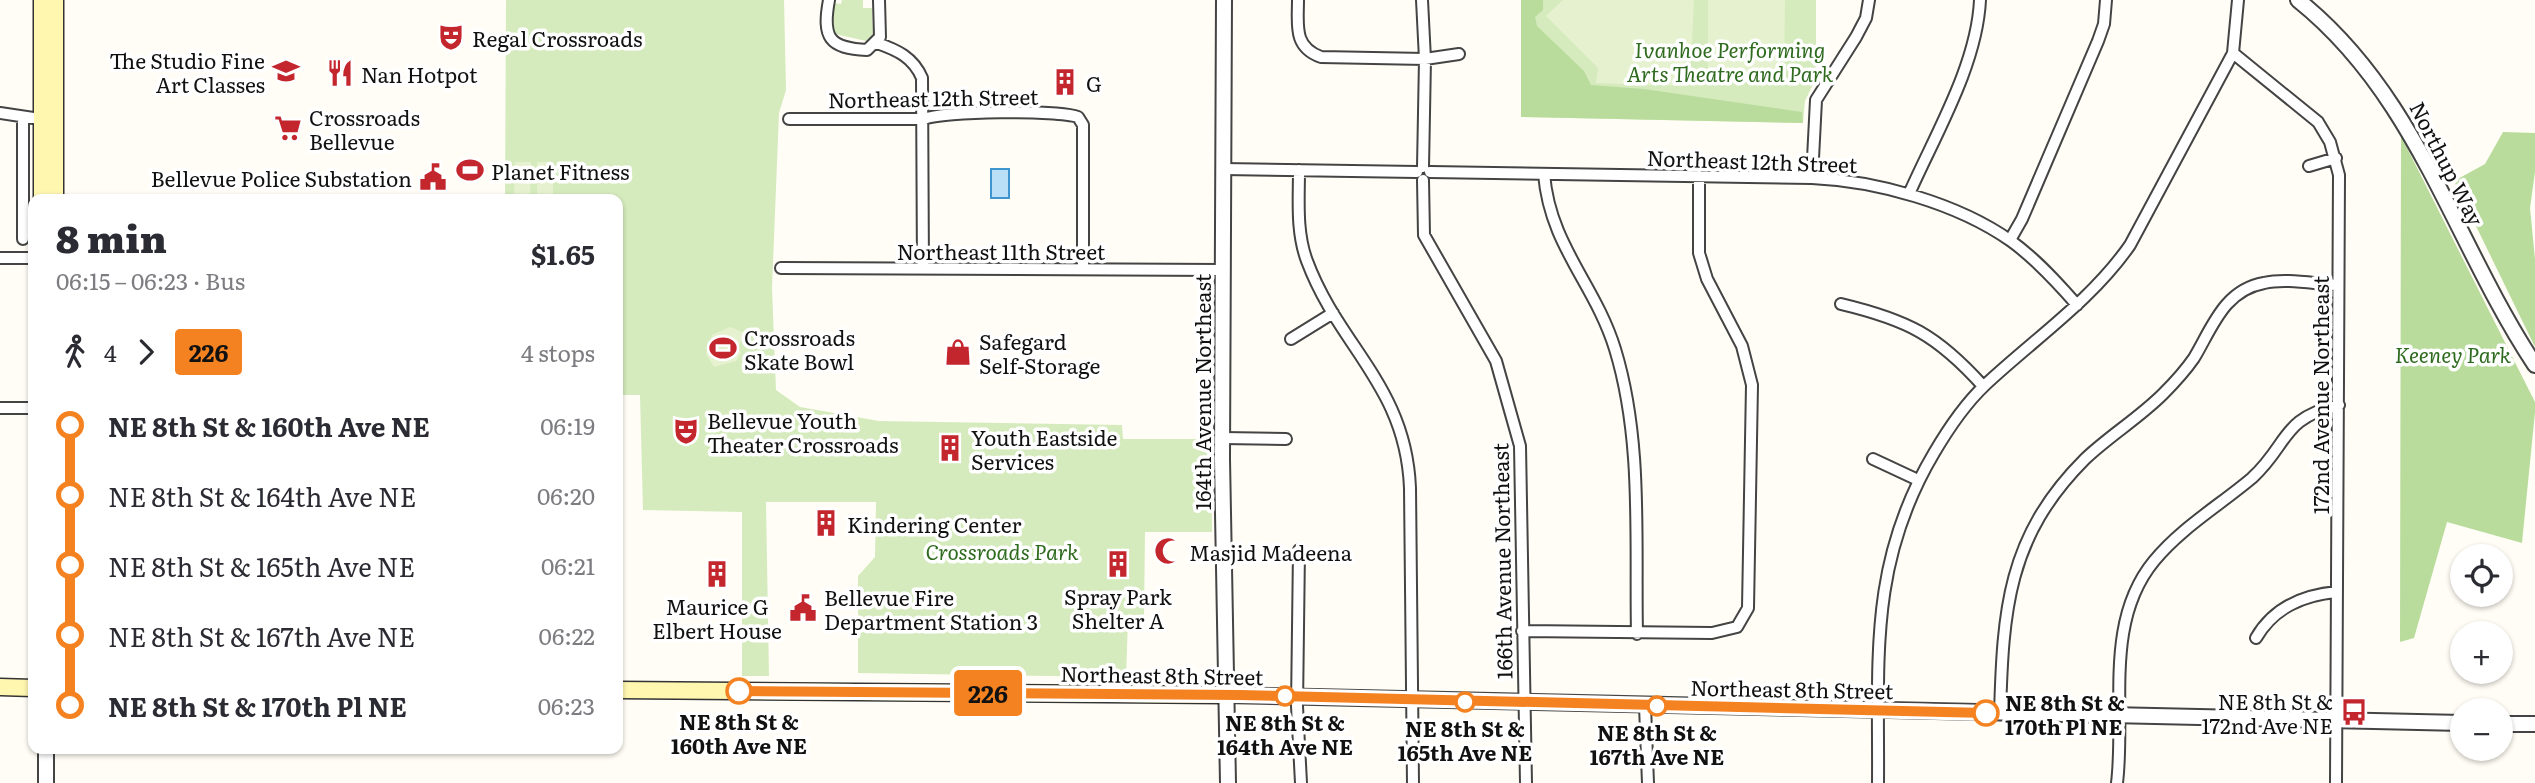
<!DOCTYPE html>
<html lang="en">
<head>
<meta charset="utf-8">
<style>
  :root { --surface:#fff; --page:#f2f2f3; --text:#2b2b33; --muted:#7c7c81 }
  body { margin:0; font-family:Literata,serif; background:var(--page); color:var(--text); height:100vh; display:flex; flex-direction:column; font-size:26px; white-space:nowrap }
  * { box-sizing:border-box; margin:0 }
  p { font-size:23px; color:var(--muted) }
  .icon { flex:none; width:38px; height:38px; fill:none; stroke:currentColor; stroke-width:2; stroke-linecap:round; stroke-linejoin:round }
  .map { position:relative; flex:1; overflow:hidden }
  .sheet { position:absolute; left:28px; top:194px; width:595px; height:560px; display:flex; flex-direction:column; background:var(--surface); border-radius:14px; box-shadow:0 2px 5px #0004 }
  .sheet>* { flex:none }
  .badge { padding:0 14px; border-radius:5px; font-size:24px; line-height:46px }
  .buttons { position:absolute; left:2450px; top:544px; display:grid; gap:14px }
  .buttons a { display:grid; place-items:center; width:63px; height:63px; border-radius:50%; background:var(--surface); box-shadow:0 2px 5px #0004; font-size:35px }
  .map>.badge { position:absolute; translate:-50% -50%; box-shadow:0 0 0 4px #fff }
  .legs { display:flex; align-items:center; gap:10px; height:77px; padding:0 28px; font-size:23px }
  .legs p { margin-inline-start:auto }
  .headline { display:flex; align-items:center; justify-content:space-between; height:119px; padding:0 28px }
  h1 { font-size:38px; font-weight:800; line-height:52px }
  ul { padding:0 28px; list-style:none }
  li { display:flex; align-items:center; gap:24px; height:70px; font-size:26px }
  li i { display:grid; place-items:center; width:10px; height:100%; margin:0 9px; background:currentColor }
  li i::after { content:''; width:18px; height:18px; margin:-9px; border:5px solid; border-radius:50%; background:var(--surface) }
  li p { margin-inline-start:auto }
  li:first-child i { background:linear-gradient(#0000 50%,currentColor 0) }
  li:last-child i { background:linear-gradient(currentColor 50%,#0000 0) }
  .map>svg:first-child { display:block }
  .green { fill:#d5ebbd }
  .forest { fill:#b9dc9c }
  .pitch { fill:#e6f2cf }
  .water { fill:#b9e0f7; stroke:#3f96cf; stroke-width:2 }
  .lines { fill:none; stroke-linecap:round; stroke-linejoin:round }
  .minor-casing { stroke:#444; stroke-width:14 }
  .tertiary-casing { stroke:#444; stroke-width:18 }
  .secondary-casing { stroke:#333; stroke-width:19 }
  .minor { stroke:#fff; stroke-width:10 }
  .tertiary { stroke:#fff; stroke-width:14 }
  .secondary { stroke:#fff6b0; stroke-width:16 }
  .line-1-casing { stroke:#fff; stroke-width:16 }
  .line-1 { stroke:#f58220; stroke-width:10 }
  .stop-1-dot { fill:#fff; stroke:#f58220; stroke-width:3.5 }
  .labels { text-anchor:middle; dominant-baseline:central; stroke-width:7; stroke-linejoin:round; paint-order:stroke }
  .poi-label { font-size:21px; fill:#111; stroke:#fff; text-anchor:start }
  .park-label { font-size:21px; font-style:italic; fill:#2f6b1f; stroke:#fff }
  .street-label { font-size:21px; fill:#111; stroke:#fff }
  .stop-label { font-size:21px; font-weight:bold; fill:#111; stroke:#fff }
</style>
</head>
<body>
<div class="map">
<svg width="2535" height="783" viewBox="0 0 2535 783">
  <rect width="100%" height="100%" fill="#fffdf5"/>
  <path class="green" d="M506 0H784L786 90 779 113 772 288 776 390 800 407 879 421 1122 425 1123 439H1211L1212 532H1145L1144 618H1128L1126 680 1117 677 858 673V576L875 557 876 502H766L769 676H742V512L643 510 640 395H618V200H505Z
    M842 0H863V8H872L873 35 866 41 835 34 831 24 833 3 841 4Z
    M1521 0H1816V78L1805 101 1803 123 1521 117Z"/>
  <path class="forest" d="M1521 0H1543V10L1535 17 1537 26 1584 71 1591 85 1644 89 1802 112 1803 123 1521 117Z
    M2503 132 2535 133V172L2530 208 2535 259V347L2454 181 2485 164Z
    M2401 136 2535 402V412L2522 543 2447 522 2414 638 2400 642Z"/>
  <path class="pitch" d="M1563 0H1694L1690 83 1686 86 1596 83 1598 68 1546 16Z
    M1708 0H1785L1784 76 1708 75Z
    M515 162H531L530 196H514Z
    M537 162H553V197H537Z
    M730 327 745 333 738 347 741 353 736 361 714 367 706 354 712 335Z"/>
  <path class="water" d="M991 169H1009V198H991Z"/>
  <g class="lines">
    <defs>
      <path id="minor" d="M829 0C822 38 829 48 867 50L880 37 879 0
        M1298 0C1298 25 1293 47 1321 57L1425 59 1459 54
        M1422 0 1425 59 1423 167
        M877 43C897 50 913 57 922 78L923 269
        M2233 53 2318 122 2330 142 2339 175 2336 783
        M0 113 40 119
        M23 117V239
        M789 119H924C942 111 1058 110 1078 117L1083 125V269
        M2309 166 2336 158
        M1223 169 1417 172
        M1299 170C1299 200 1296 232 1307 261 1339 347 1406 386 1410 488L1413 783
        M1430 172 1812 178C1877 181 1957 203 2011 241 2036 259 2057 282 2077 305
        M1544 174C1550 246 1595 284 1615 349 1643 440 1635 540 1637 634
        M1812 178 1816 100 1856 37 1866 18 1869 0
        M1423 180 1424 235 1496 361 1520 446 1526 783
        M1909 194C1935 135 1977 65 1980 0
        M2010 240 2022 219 2098 41 2104 24 2106 0
        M0 258H33
        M781 268 1222 270
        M1841 304C1908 320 1937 335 1983 386
        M1291 339 1333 313
        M0 408H33
        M1223 438 1286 439
        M1873 459 1918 480
        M1299 550 1297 706 1301 783
        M1522 631 1712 633 1737 627 1748 608 1752 385 1742 346 1707 279 1699 253V176
        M2256 638C2274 607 2303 595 2337 592
        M1645 706 1648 783
        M2000 714C2003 611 2007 537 2085 459 2109 436 2139 418 2163 394 2174 383 2185 371 2194 358 2212 328 2224 290 2264 283 2286 278 2315 284 2338 285
        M1878 783C1879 660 1868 564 1934 453 1948 429 1965 404 1985 385 2034 339 2091 301 2130 245L2233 53 2238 0
        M2117 783C2126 709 2103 623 2154 561 2181 528 2220 505 2252 478 2289 444 2281 418 2339 405"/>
      <path id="tertiary" d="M1224 0 1222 459 1228 783
        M2298 0C2418 96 2453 241 2535 365
        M1225 695 2462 723
        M2501 724H2535
        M46 749V783"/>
      <path id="secondary" d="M42 0V200
        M55 0V200
        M0 687 33 688
        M618 690 1225 695"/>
    </defs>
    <use href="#minor" class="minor-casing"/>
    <use href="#tertiary" class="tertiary-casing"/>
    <use href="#secondary" class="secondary-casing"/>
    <use href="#minor" class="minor"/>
    <use href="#tertiary" class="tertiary"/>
    <use href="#secondary" class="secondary"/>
  </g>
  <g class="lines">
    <defs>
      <path id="line-1" d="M739 691 1239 695 1986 713"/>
    </defs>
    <use href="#line-1" class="line-1-casing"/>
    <use href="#line-1" class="line-1"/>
  </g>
  <defs>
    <symbol id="theatre-bare" viewBox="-9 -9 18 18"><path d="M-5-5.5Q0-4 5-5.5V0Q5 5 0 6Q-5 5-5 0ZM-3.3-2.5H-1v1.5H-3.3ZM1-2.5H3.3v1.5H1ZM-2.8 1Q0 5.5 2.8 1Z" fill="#c4262e" stroke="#fff" stroke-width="2.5" paint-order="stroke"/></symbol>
    <symbol id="school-bare" viewBox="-9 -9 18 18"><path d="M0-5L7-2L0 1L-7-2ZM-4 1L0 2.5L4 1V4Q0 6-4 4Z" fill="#c4262e" stroke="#fff" stroke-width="2.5" paint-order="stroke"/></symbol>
    <symbol id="restaurant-bare" viewBox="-9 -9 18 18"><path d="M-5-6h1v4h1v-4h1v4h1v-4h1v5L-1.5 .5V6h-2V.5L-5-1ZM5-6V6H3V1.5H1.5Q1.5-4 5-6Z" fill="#c4262e" stroke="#fff" stroke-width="2.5" paint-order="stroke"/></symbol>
    <symbol id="building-bare" viewBox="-9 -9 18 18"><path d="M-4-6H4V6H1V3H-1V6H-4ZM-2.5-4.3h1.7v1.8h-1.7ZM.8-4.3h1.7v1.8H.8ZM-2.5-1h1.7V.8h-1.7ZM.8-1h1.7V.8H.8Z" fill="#c4262e" stroke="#fff" stroke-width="2.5" paint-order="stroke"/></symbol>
    <symbol id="supermarket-bare" viewBox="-9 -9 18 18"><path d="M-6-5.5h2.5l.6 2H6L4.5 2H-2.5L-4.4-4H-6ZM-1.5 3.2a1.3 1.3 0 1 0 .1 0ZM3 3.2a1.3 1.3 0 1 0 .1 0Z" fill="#c4262e" stroke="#fff" stroke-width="2.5" paint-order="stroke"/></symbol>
    <symbol id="stadium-bare" viewBox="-9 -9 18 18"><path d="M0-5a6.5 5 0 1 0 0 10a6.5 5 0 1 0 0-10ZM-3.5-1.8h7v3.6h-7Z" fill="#c4262e" stroke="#fff" stroke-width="2.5" paint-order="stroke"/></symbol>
    <symbol id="civic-bare" viewBox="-9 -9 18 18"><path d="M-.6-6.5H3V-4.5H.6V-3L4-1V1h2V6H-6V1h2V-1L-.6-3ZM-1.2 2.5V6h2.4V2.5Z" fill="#c4262e" stroke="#fff" stroke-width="2.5" paint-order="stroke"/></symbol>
    <symbol id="shop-bare" viewBox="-9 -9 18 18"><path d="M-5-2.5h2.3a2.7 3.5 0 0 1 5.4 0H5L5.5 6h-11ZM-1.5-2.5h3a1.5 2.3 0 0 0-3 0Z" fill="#c4262e" stroke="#fff" stroke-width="2.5" paint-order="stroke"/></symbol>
    <symbol id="mosque-bare" viewBox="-9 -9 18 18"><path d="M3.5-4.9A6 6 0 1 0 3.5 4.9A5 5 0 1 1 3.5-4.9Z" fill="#c4262e" stroke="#fff" stroke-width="2.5" paint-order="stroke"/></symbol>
    <symbol id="bus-bare" viewBox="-9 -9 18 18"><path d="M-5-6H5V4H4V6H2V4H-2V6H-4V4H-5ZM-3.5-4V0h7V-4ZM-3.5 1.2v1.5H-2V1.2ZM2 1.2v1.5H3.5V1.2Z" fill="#c4262e" stroke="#fff" stroke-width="2.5" paint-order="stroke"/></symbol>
  </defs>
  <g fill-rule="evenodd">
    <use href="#theatre-bare" x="432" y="18" width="38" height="38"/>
    <use href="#school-bare" x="267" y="52" width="38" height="38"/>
    <use href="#restaurant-bare" x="321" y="54" width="38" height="38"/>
    <use href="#building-bare" x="1046" y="63" width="38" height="38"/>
    <use href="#supermarket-bare" x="269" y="109" width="38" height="38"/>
    <use href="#stadium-bare" x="451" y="151" width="38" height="38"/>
    <use href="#civic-bare" x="414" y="158" width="38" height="38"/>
    <use href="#stadium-bare" x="704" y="329" width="38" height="38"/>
    <use href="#shop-bare" x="939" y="333" width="38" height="38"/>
    <use href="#theatre-bare" x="667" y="412" width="38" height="38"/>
    <use href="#building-bare" x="931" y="429" width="38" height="38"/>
    <use href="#building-bare" x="807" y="504" width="38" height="38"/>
    <use href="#mosque-bare" x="1149" y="532" width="38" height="38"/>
    <use href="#building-bare" x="1099" y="545" width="38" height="38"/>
    <use href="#building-bare" x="698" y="555" width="38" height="38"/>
    <use href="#civic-bare" x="784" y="589" width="38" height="38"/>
    <use href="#bus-bare" x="2335" y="693" width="38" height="38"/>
  </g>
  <g class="stop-1-dot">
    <circle cx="739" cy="691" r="12"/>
    <circle cx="1285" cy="696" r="9"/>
    <circle cx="1465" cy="702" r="9"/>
    <circle cx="1657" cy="706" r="9"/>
    <circle cx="1986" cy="713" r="12"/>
  </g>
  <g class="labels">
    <g class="poi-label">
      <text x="472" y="37">Regal Crossroads</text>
      <text x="265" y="59" text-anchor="end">The Studio Fine<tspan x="265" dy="24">Art Classes</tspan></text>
      <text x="361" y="73">Nan Hotpot</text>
      <text x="1086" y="82">G</text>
      <text x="309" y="116">Crossroads<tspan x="309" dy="24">Bellevue</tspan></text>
      <text x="491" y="170">Planet Fitness</text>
      <text x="412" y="177" text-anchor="end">Bellevue Police Substation</text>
      <text x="744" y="336">Crossroads<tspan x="744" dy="24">Skate Bowl</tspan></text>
      <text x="979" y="340">Safegard<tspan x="979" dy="24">Self-Storage</tspan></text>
      <text x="707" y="419">Bellevue Youth<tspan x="707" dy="24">Theater Crossroads</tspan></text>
      <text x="971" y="436">Youth Eastside<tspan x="971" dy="24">Services</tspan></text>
      <text x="847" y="523">Kindering Center</text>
      <text x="1189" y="551">Masjid Madeena</text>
      <text x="1118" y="595" text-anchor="middle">Spray Park<tspan x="1118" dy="24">Shelter A</tspan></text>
      <text x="824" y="596">Bellevue Fire<tspan x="824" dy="24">Department Station 3</tspan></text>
      <text x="717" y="605" text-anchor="middle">Maurice G<tspan x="717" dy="24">Elbert House</tspan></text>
      <text x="2333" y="700" text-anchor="end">NE 8th St &amp;<tspan x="2333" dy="24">172nd Ave NE</tspan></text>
    </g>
    <g class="park-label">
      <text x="1730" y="48">Ivanhoe Performing<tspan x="1730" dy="24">Arts Theatre and Park</tspan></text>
      <text x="2453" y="353">Keeney Park</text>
      <text x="1002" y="550">Crossroads Park</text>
    </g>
    <g class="street-label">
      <text transform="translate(933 97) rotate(-1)">Northeast 12th Street</text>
      <text transform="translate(1752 160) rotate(2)">Northeast 12th Street</text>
      <text transform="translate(2448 163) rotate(63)">Northup Way</text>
      <text x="1001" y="250">Northeast 11th Street</text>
      <text transform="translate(1201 392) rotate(-90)">164th Avenue Northeast</text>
      <text transform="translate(2319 395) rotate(-90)">172nd Avenue Northeast</text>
      <text transform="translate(1501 561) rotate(-91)">166th Avenue Northeast</text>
      <text transform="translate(1162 674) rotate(1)">Northeast 8th Street</text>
      <text transform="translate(1792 688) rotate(1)">Northeast 8th Street</text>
    </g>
    <g class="stop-label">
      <text x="2005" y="701" text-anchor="start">NE 8th St &amp;<tspan x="2005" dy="24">170th Pl NE</tspan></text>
      <text x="739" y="720">NE 8th St &amp;<tspan x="739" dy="24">160th Ave NE</tspan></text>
      <text x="1285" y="721">NE 8th St &amp;<tspan x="1285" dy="24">164th Ave NE</tspan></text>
      <text x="1465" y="727">NE 8th St &amp;<tspan x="1465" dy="24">165th Ave NE</tspan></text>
      <text x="1657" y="731">NE 8th St &amp;<tspan x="1657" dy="24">167th Ave NE</tspan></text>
    </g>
  </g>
</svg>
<div class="buttons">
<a><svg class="icon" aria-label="locate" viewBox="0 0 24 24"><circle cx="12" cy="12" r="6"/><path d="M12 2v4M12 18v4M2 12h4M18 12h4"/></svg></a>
<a>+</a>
<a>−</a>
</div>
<b class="badge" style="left:988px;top:693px;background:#f58220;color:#111">226</b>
<section class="sheet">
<div class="headline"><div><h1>8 min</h1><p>06:15 – 06:23 · Bus</p></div><b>$1.65</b></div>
<div class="legs"><svg class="icon" aria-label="walk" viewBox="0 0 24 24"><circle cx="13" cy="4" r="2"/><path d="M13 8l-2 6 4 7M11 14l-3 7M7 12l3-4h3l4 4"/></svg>4<svg class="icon" aria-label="forward" viewBox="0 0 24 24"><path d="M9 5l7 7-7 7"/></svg><b class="badge" style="background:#f58220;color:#111">226</b><p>4 stops</p></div>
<ul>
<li><i style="color:#f58220"></i><b>NE 8th St &amp; 160th Ave NE</b><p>06:19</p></li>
<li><i style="color:#f58220"></i><span>NE 8th St &amp; 164th Ave NE</span><p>06:20</p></li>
<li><i style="color:#f58220"></i><span>NE 8th St &amp; 165th Ave NE</span><p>06:21</p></li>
<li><i style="color:#f58220"></i><span>NE 8th St &amp; 167th Ave NE</span><p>06:22</p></li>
<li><i style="color:#f58220"></i><b>NE 8th St &amp; 170th Pl NE</b><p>06:23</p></li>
</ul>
</section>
</div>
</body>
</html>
